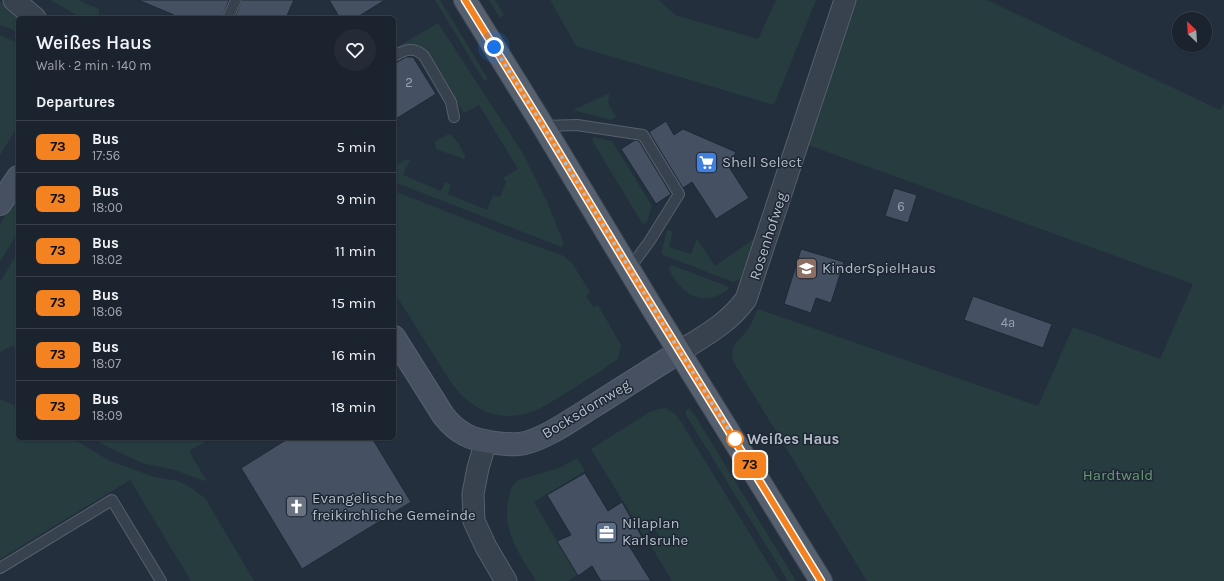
<!DOCTYPE html>
<html lang="en">
<head>
<meta charset="utf-8">
<style>
  :root { --surface:#1b232e; --page:#242b36; --text:#f1f3f6; --muted:#a0a4aa; --line:#39404a }
  body { margin:0; font-family:Karla,sans-serif; background:var(--page); color:var(--text); height:100vh; display:flex; flex-direction:column; font-size:15px; white-space:nowrap }
  * { box-sizing:border-box; margin:0 }
  p { font-size:13px; color:var(--muted) }
  .icon { flex:none; width:22px; height:22px; fill:none; stroke:currentColor; stroke-width:2; stroke-linecap:round; stroke-linejoin:round }
  .map { position:relative; flex:1; overflow:hidden }
  .sheet { position:absolute; left:16px; top:16px; width:380px; height:424px; display:flex; flex-direction:column; background:var(--surface); border-radius:6px; box-shadow:0 1px 3px #0004,0 0 0 1px var(--line) }
  .sheet>* { flex:none }
  .badge { padding:0 8px; border-radius:6px; font-size:14px; line-height:26px }
  .needle { width:26px; rotate:335deg }
  .buttons { position:absolute; left:1172px; top:12px; display:grid; gap:8px }
  .buttons a { display:grid; place-items:center; width:40px; height:40px; border-radius:50%; background:var(--surface); box-shadow:0 1px 3px #0004,0 0 0 1px var(--line); font-size:20px }
  .you { position:absolute; width:20px; height:20px; margin:-10px; border:3px solid #fff; border-radius:50%; background:#1a73e8; box-shadow:0 0 0 6px #1a73e833 }
  .map>.badge { position:absolute; translate:-50% -50%; box-shadow:0 0 0 2px #fff }
  h2 { padding:0 20px; font-size:15px; line-height:36px }
  .round { display:grid; place-items:center; flex:none; width:42px; height:42px; border-radius:21px; background:var(--page) }
  .head { display:flex; align-items:center; justify-content:space-between; height:68px; padding:0 20px }
  h1 { font-size:19px; font-weight:600; line-height:30px }
  ul { padding:0; list-style:none }
  li { display:flex; align-items:center; gap:12px; height:52px; padding:0 20px; border-top:1px solid var(--line) }
  li div { flex:1 }
  li b { display:block; font-size:15px }
  li em { font-style:normal }
  li .badge { min-width:44px; font-weight:700; text-align:center }
  .map>svg:first-child { display:block }
  .green { fill:#263c3f }
  .building { fill:#455162; stroke:#1f2835 }
  .lines { fill:none; stroke-linecap:round; stroke-linejoin:round }
  .lane-casing { stroke:#565f6c; stroke-width:12 }
  .street-casing { stroke:#565f6c; stroke-width:23 }
  .secondary-casing { stroke:#565f6c; stroke-width:24 }
  .primary-casing { stroke:#414a57; stroke-width:24 }
  .lane { stroke:#38414e; stroke-width:10 }
  .street { stroke:#38414e; stroke-width:21 }
  .secondary { stroke:#465061; stroke-width:22 }
  .primary { stroke:#56606e; stroke-width:22 }
  .line-casing { stroke:#fff; stroke-width:9 }
  .line { stroke:#f58220; stroke-width:6 }
  .walk { stroke:#b4bcc9; stroke-width:4; stroke-dasharray:0 7.2 }
  .stop-dot { fill:#fff; stroke:#f58220; stroke-width:2 }
  .labels { text-anchor:middle; dominant-baseline:central; stroke-width:3; stroke-linejoin:round; paint-order:stroke }
  .number-label { font-size:13px; fill:#98a1af }
  .poi-label { font-size:15px; fill:#b4bcc9; stroke:#1d2633; text-anchor:start }
  .street-label { font-size:15px; fill:#b4bcc9; stroke:#1d2633 }
  .stop-label { font-size:15px; font-weight:bold; fill:#b4bcc9; stroke:#1d2633; text-anchor:start }
  .park-label { font-size:15px; fill:#6b9a76; stroke:#1d2633 }
</style>
</head>
<body>
<div class="map">
<svg width="1224" height="581" viewBox="0 0 1224 581">
  <rect width="100%" height="100%" fill="#242f3e"/>
  <path class="green" d="M50 0H78L99 9V18H82Z
    M435 0H440L488 79 484 81Z
    M489 0H495L504 15 500 18Z
    M550 0H659L675 15 758 39 776 0H816L774 105 576 46Z
    M853 0H987L1220 110 1224 102V581H867L733 361C729 342 742 340 750 326 753 321 755 314 758 309L1038 406 1073 327 1160 359 1193 284 808 145Z
    M0 1 19 18H18V32L0 25Z
    M438 23 524 155 548 204 564 244 561 247 559 246 394 182V166L405 160H410L403 175 441 191 445 182 451 184 448 194 487 210 493 195 500 197 506 182 503 178 518 169 479 105 464 113C455 100 431 53 421 47 412 42 402 48 394 51V49Z
    M0 35 18 43V126L0 155Z
    M610 93 608 102 616 117 611 120 573 110Z
    M449 134C457 137 461 149 465 156V158L464 159 438 150 436 148 435 142 437 140Z
    M594 137 612 141 652 206 646 224 642 223 593 142 592 139Z
    M394 191 514 238 564 256 572 263 590 292 586 296 593 307 598 305 621 345 618 359C602 370 586 381 569 391 554 400 538 412 520 415 490 420 467 405 450 381L394 292Z
    M18 195V232L0 262V224Z
    M667 230 673 231 669 247 691 254 697 239 715 266 757 237 745 277 733 282 661 254Z
    M18 252V349L12 346 0 352V282Z
    M671 265 727 286 728 288V290C702 308 681 294 669 269Z
    M0 399 18 407V438H72L108 460 154 477 178 481 190 487 205 498 254 581H191L130 480 0 559Z
    M666 408 674 413 678 417 779 581H672L651 546 661 539 655 529 644 536 591 449 648 413 658 409Z
    M688 409H690L696 417 796 581H788L686 415V410Z
    M93 438H212L189 451 206 480 204 481 175 470 142 463 108 447Z
    M577 458 585 471 534 502 577 575 568 581H536C521 556 502 532 508 502 509 493 511 486 518 480L559 468Z"/>
  <path class="building" d="M138 0H229L222 18H181Z
    M242 0H294L286 18H235Z
    M329 0H385L356 18H340Z
    M406 57H413L436 94 394 120V64Z
    M666 121 674 135 683 129 736 152 729 167 749 198 716 219 692 182 683 188 649 132Z
    M635 140 639 141 671 194 656 204 621 149Z
    M894 188 917 195 908 223 885 216Z
    M801 249 844 262 831 303 816 298 811 313 784 304Z
    M973 296 1052 324 1043 348 964 320Z
    M289 438H372L411 502 302 569 241 468Z
    M585 473 608 511 622 502 642 537 628 544 651 581H601L592 566 578 576 557 541 571 535 547 495Z"/>
  <g class="lines">
    <defs>
      <path id="lane" d="M228 18 236 0
        M396 55C406 49 415 47 424 56L451 102 454 117
        M543 126 577 125 643 135 679 194 649 242 629 269
        M0 568 112 500 161 581"/>
      <path id="street" d="M14 0 35 18
        M679 352C704 336 729 323 746 299L845 0
        M486 441 478 468 473 494 474 521 486 547 506 581"/>
      <path id="secondary" d="M0 204 18 177
        M394 337 443 415C449 423 456 430 466 435 479 442 504 445 519 444 542 442 577 416 597 404 625 386 652 369 679 352"/>
      <path id="primary" d="M465 0 543 126 654 311 821 581"/>
    </defs>
    <use href="#lane" class="lane-casing"/>
    <use href="#street" class="street-casing"/>
    <use href="#secondary" class="secondary-casing"/>
    <use href="#primary" class="primary-casing"/>
    <use href="#lane" class="lane"/>
    <use href="#street" class="street"/>
    <use href="#secondary" class="secondary"/>
    <use href="#primary" class="primary"/>
  </g>
  <g class="lines">
    <defs>
      <path id="line" d="M465 0 543 126 642 290 821 581"/>
    </defs>
    <use href="#line" class="line-casing"/>
    <use href="#line" class="line"/>
    <path class="walk" d="M494 47 543 126 661 321 735 440V439"/>
  </g>
  <defs>
    <symbol id="supermarket-square" viewBox="-11 -11 22 22"><rect x="-9" y="-9" width="18" height="18" rx="4" fill="#3f7fe0" stroke="#1d2633"/><path d="M-6-5.5h2.5l.6 2H6L4.5 2H-2.5L-4.4-4H-6ZM-1.5 3.2a1.3 1.3 0 1 0 .1 0ZM3 3.2a1.3 1.3 0 1 0 .1 0Z" fill="#fff"/></symbol>
    <symbol id="school-square" viewBox="-11 -11 22 22"><rect x="-9" y="-9" width="18" height="18" rx="4" fill="#8d6e63" stroke="#1d2633"/><path d="M0-5L7-2L0 1L-7-2ZM-4 1L0 2.5L4 1V4Q0 6-4 4Z" fill="#fff"/></symbol>
    <symbol id="church-square" viewBox="-11 -11 22 22"><rect x="-9" y="-9" width="18" height="18" rx="4" fill="#6b7280" stroke="#1d2633"/><path d="M-1.2-6h2.4v3.5h3.3v2.4h-3.3V6h-2.4V-.1h-3.3v-2.4h3.3Z" fill="#fff"/></symbol>
    <symbol id="office-square" viewBox="-11 -11 22 22"><rect x="-9" y="-9" width="18" height="18" rx="4" fill="#5c6f8a" stroke="#1d2633"/><path d="M-6-3h4V-5.5h4V-3h4V5H-6ZM-1-4.5V-3h2v-1.5ZM-6 0V1H6V0Z" fill="#fff"/></symbol>
  </defs>
  <g fill-rule="evenodd">
    <use href="#supermarket-square" x="694" y="150" width="25" height="25"/>
    <use href="#school-square" x="794" y="256" width="25" height="25"/>
    <use href="#church-square" x="284" y="494" width="25" height="25"/>
    <use href="#office-square" x="594" y="520" width="25" height="25"/>
  </g>
  <circle class="stop-dot" cx="735" cy="439" r="8"/>
  <g class="labels">
    <g class="number-label">
      <text x="409" y="82">2</text>
      <text x="901" y="206">6</text>
      <text x="1008" y="322">4a</text>
    </g>
    <g class="poi-label">
      <text x="722" y="162">Shell Select</text>
      <text x="822" y="268">KinderSpielHaus</text>
      <text x="312" y="498">Evangelische<tspan x="312" dy="17">freikirchliche Gemeinde</tspan></text>
      <text x="622" y="523">Nilaplan<tspan x="622" dy="17">Karlsruhe</tspan></text>
    </g>
    <g class="street-label">
      <text transform="translate(768 236) rotate(-72)">Rosenhofweg</text>
      <text transform="translate(586 409) rotate(-31)">Bocksdornweg</text>
    </g>
    <g class="stop-label">
      <text x="747" y="439">Weißes Haus</text>
    </g>
    <g class="park-label">
      <text x="1118" y="475">Hardtwald</text>
    </g>
  </g>
</svg>
<div class="buttons">
<a><svg class="needle" viewBox="-14 -14 28 28"><path d="M0-13l5 13h-10z" fill="#e53935"/><path d="M0 13l5-13h-10z" fill="#a0a4aa"/></svg></a>
</div>
<div class="you" style="left:494px;top:47px"></div>
<b class="badge" style="left:750px;top:465px;background:#f58220;color:#111">73</b>
<section class="sheet">
<div class="head"><div><h1>Weißes Haus</h1><p>Walk · 2 min · 140 m</p></div><a class="round"><svg class="icon" aria-label="heart" viewBox="0 0 24 24"><path d="M12 20l-8-8c-3-5 5-10 8-4 3-6 11-1 8 4z"/></svg></a></div>
<h2>Departures</h2>
<ul>
<li><span class="badge" style="background:#f58220;color:#111">73</span><div><b>Bus</b><p>17:56</p></div><em>5 min</em></li>
<li><span class="badge" style="background:#f58220;color:#111">73</span><div><b>Bus</b><p>18:00</p></div><em>9 min</em></li>
<li><span class="badge" style="background:#f58220;color:#111">73</span><div><b>Bus</b><p>18:02</p></div><em>11 min</em></li>
<li><span class="badge" style="background:#f58220;color:#111">73</span><div><b>Bus</b><p>18:06</p></div><em>15 min</em></li>
<li><span class="badge" style="background:#f58220;color:#111">73</span><div><b>Bus</b><p>18:07</p></div><em>16 min</em></li>
<li><span class="badge" style="background:#f58220;color:#111">73</span><div><b>Bus</b><p>18:09</p></div><em>18 min</em></li>
</ul>
</section>
</div>
</body>
</html>
